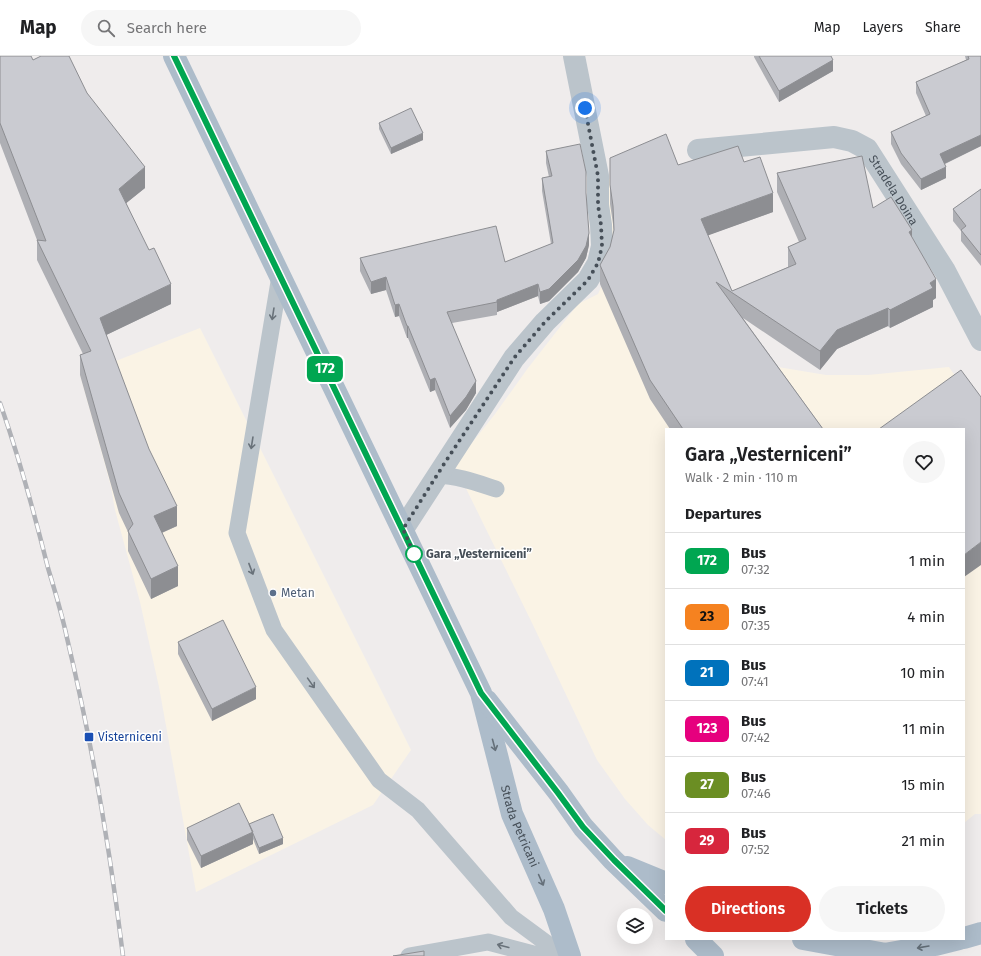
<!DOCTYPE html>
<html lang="en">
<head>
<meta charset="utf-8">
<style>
  :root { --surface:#fff; --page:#f6f6f6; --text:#202124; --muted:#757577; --line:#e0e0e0; --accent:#d93025 }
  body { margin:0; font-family:"Fira Sans",sans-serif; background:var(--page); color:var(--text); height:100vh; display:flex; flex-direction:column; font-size:15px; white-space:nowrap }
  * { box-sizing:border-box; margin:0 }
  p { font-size:13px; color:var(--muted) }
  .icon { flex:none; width:22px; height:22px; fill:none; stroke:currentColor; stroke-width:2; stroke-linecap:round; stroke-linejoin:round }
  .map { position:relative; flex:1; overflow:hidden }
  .details { position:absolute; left:665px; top:372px; width:300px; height:512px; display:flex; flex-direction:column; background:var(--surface); border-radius:0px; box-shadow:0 4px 16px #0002 }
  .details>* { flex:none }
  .badge { padding:0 8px; border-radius:6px; font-size:14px; line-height:26px }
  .tools { position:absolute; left:617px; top:852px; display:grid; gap:8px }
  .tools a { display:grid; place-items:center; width:36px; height:36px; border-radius:50%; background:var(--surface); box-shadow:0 4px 16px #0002; font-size:20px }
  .you { position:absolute; width:20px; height:20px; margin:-10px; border:3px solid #fff; border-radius:50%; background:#1a73e8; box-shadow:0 0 0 6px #1a73e833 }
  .map>.badge { position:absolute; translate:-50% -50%; box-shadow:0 0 0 2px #fff }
  h2 { padding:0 20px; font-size:15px; line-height:36px }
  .round { display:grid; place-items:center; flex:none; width:42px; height:42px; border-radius:21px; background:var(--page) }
  .head { display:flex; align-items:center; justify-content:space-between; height:68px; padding:0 20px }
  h1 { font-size:19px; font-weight:600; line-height:30px }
  .cta { display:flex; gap:8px; margin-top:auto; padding:8px 20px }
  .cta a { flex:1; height:46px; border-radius:24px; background:var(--accent); color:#fff; font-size:16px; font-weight:600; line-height:46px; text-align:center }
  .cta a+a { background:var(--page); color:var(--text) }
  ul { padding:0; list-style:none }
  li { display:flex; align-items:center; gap:12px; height:56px; padding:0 20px; border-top:1px solid var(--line) }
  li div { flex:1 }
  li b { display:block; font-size:15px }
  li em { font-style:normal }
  li .badge { min-width:44px; font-weight:700; text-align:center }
  header { display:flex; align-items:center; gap:24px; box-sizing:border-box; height:56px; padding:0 20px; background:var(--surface); border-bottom:1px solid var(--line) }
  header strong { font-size:19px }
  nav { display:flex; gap:22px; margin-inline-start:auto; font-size:14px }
  .search { width:280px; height:36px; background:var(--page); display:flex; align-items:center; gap:10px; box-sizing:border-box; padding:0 14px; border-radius:22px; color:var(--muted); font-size:15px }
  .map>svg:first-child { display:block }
  .commercial { fill:#faf3e5 }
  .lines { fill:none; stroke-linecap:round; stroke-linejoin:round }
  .lane { stroke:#bbc4cb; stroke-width:17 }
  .street { stroke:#bbc4cb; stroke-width:22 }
  .primary { stroke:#adbcca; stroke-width:22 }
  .rail-casing { stroke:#afb1b6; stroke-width:4.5 }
  .rail { stroke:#fff; stroke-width:3; stroke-dasharray:9; stroke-linecap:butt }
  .wall { fill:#aeafb4 }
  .shaded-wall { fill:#8d8e92 }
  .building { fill:#cacbd1; stroke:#8d8e92 }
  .oneway { stroke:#69727a }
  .oneway2 { stroke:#65707a }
  .line-casing { stroke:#fff; stroke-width:9 }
  .line { stroke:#00a651; stroke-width:6 }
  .walk { stroke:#464f58; stroke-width:4; stroke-dasharray:0 7.2 }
  .stop-dot { fill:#fff; stroke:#00a651; stroke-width:2 }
  .service-dot { fill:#5c6f8a; stroke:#fff; stroke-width:1.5 }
  .transit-dot { fill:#1a4fb4; stroke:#fff; stroke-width:1.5 }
  .labels { text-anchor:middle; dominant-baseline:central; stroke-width:3; stroke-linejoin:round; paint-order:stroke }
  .street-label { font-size:12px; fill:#464f58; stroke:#fff }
  .stop-label { font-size:12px; font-weight:bold; fill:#464f58; stroke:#fff; text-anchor:start }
  .service-label { font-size:12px; fill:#4e5e75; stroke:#fff; text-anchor:start }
  .transit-label { font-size:12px; fill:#164399; stroke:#fff; text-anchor:start }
</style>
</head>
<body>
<header>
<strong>Map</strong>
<div class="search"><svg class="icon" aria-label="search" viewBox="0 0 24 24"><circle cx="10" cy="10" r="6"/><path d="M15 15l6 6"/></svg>Search here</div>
<nav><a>Map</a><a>Layers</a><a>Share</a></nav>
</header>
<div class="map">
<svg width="981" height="900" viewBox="0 0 981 900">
  <rect width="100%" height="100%" fill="#efecec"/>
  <path class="commercial" d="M669 96 758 302 778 311 826 319H868L949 311 981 358V758H975L964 767V373H666V784L648 769 625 743 597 704 533 569 455 410 468 392 495 358 528 312 578 248 598 238 606 220 605 125Z
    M200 272 411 694 373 749 196 836 159 631 140 546 115 454 111 431 80 319Z"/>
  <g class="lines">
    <path class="lane" d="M280 220 237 477 274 574 379 724 418 754 511 861 564 900
      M438 419C458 420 477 427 496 433
      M409 900 488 886 541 900"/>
    <g class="street">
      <path id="s1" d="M698 94 834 81 852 85 867 93 945 215 981 284"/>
      <path d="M403 473 514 302 545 266 588 224 598 207 602 190 601 169 598 149V120L574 0"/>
    </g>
    <g class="primary">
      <path id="s2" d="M174 0 481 637 512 758 554 853 570 900"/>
      <path d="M487 645 559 737 583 771 613 804 666 855"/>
      <path d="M627 811 666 827"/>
      <path d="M964 882 981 877"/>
      <path d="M696 883 713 900"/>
      <path d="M803 883 886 898"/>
      <path d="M873 900 935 889 959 883"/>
    </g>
    <defs>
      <path id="rail" d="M0 347C19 401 34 456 48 512 55 535 62 558 67 582 92 687 110 793 123 900"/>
    </defs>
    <use href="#rail" class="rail-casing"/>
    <use href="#rail" class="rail"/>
  </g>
  <path class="wall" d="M0 0 33 4 87 37 145 132 126 147 171 248 106 279 177 470 162 477 178 530 151 543 128 495V476L119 457 80 319V299L83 298 37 204V184L0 87Z
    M754 0H831L833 15 779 46 754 1Z
    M965 0H981V90L945 108 946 122 921 134 901 108 891 88V76L926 60 916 37V26L966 4Z
    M379 67 423 84 391 98 379 73Z
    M546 95 586 137 589 189 586 202 578 216 549 245 540 248 538 240 497 256V259L452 267 476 337 466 354 450 372 435 334 430 336 408 282H407L399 260 395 261 386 234 371 238 360 215V202L505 206 551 188 542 135V122L549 121 546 107Z
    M610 102 678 109 744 106 773 156 708 179 732 235 788 211V191L799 186 777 136V117L873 152 912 181 936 242 933 244V251L890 272 888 270 837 293 820 314 743 262 823 373H670L650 343 600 228V209L610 191 614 176 613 168 610 148Z
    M981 133V210L961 185V175L953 165V153Z
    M178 586 256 643 212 665 178 598Z
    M249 768 283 788 259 798 253 783V788L201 812 187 784V772Z"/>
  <path class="shaded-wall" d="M833 4V15L779 46V35Z
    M423 77V84L391 98V92Z
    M981 79V90L940 110V98Z
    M145 111V132L119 153V133Z
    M946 111V122L921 134V123Z
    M773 137V156L701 182V163Z
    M912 174V193L909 176Z
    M589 177V189L586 202 578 216 549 245 540 248V236Z
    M386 221V234L371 238V226Z
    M936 223V242L933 244V251L890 272V254Z
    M171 228V248L100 282V262Z
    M538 228V240L497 256V244Z
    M399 248V260L395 261V249Z
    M888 252V270L837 293 820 314V295L837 274Z
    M407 270H408V282H407Z
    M435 322V334L430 336V324Z
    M476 325V337L466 354 450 372V360Z
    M177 450V470L154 480V460Z
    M981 486V509L964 521V499Z
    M178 510V530L151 543V523Z
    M256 631V643L212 665V653Z
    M253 776V788L201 812V800Z
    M283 782V788L259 798V792Z"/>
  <path class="building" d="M0 0H31L33 4 41 0H69L87 37 145 111 119 133 149 194 154 192 171 228 100 262 149 393 177 450 154 460 178 510 151 523 128 475 133 468 119 437 80 299 91 295 37 184 46 185 0 67Z
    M759 0H831L833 4 779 35Z
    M968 0H981V79L940 98 946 111 921 123 901 97 891 76 930 58 916 26 969 3Z
    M411 52 423 77 391 92 379 67Z
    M666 78 678 109 738 90 744 106 760 101 773 137 701 163 732 235 796 208 788 191 806 183 777 117 862 100 873 152 891 141 912 174 909 176 936 223 930 227 933 232 890 254 888 252 837 274 820 295 716 226 823 373H683L650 324 600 209 610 191 614 174 613 150 610 129V102Z
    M580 88 586 116V137L589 177 586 190 578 204 549 233 540 236 538 228 497 244V246L447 256 476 325 466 341 450 360 435 322 430 324 408 270H407L399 248 395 249 386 221 371 226 360 202 496 170 505 206 553 187 542 122 552 120 546 95Z
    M981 133V199L961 174 966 170 953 153Z
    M961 314 981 341V486L964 499V373H879Z
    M223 564 256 631 212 653 178 586Z
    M239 747 253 776 201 800 187 772Z
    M273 758 283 782 259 792 249 768Z
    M424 895V900H393Z"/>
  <defs><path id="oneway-shaft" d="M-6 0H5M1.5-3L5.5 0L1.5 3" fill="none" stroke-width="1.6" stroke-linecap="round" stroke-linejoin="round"/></defs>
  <g class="oneway">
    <use href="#oneway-shaft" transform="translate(273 258) rotate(99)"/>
    <use href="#oneway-shaft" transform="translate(252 387) rotate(99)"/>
    <use href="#oneway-shaft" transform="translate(251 513) rotate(69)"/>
    <use href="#oneway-shaft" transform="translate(311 627) rotate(55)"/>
    <use href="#oneway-shaft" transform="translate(503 890) rotate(-165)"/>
  </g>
  <g class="oneway2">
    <use href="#oneway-shaft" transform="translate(494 689) rotate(75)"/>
    <use href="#oneway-shaft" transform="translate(541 824) rotate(66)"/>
    <use href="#oneway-shaft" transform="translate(923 891) rotate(170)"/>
  </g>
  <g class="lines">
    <defs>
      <path id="line" d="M174 0 481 637 558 737 583 771 614 804 666 855"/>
    </defs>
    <use href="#line" class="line-casing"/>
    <use href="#line" class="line"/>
    <path class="walk" d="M414 498 415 500 403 473 444 408 514 302 545 266 588 224 598 207 602 190 601 169 598 149V120L585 52"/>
  </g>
  <circle class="stop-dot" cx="414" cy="498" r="8"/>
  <circle class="service-dot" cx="273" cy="537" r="4"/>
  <rect class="transit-dot" x="84" y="676" width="10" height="10" rx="2"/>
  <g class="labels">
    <g class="street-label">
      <text stroke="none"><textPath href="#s1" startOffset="221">Stradela Doina</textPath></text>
      <text stroke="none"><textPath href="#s2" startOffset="846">Strada Petricani</textPath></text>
    </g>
    <g class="stop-label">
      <text x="426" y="498">Gara „Vesterniceni”</text>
    </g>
    <g class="service-label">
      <text x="281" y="537">Metan</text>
    </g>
    <g class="transit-label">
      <text x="98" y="681">Visterniceni</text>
    </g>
  </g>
</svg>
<div class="tools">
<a><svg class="icon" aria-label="layers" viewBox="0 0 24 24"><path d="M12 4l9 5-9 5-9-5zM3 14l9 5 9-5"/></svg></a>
</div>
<div class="you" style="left:585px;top:52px"></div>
<b class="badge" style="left:325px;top:313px;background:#00a651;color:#fff">172</b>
<section class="details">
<div class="head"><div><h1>Gara „Vesterniceni”</h1><p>Walk · 2 min · 110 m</p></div><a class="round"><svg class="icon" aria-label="heart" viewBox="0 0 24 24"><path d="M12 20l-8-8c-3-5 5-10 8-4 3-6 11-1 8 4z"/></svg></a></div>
<h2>Departures</h2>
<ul>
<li><span class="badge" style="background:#00a651;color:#fff">172</span><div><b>Bus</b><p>07:32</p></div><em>1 min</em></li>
<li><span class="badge" style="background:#f58220;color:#111">23</span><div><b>Bus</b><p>07:35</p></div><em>4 min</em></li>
<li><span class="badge" style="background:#0072bc;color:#fff">21</span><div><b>Bus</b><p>07:41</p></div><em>10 min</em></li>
<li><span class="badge" style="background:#e6007e;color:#fff">123</span><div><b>Bus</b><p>07:42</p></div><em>11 min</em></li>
<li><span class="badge" style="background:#6b8e23;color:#fff">27</span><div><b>Bus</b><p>07:46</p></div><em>15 min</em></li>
<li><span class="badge" style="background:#d7263d;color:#fff">29</span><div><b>Bus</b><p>07:52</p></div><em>21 min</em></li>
</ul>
<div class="cta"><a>Directions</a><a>Tickets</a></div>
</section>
</div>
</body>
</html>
